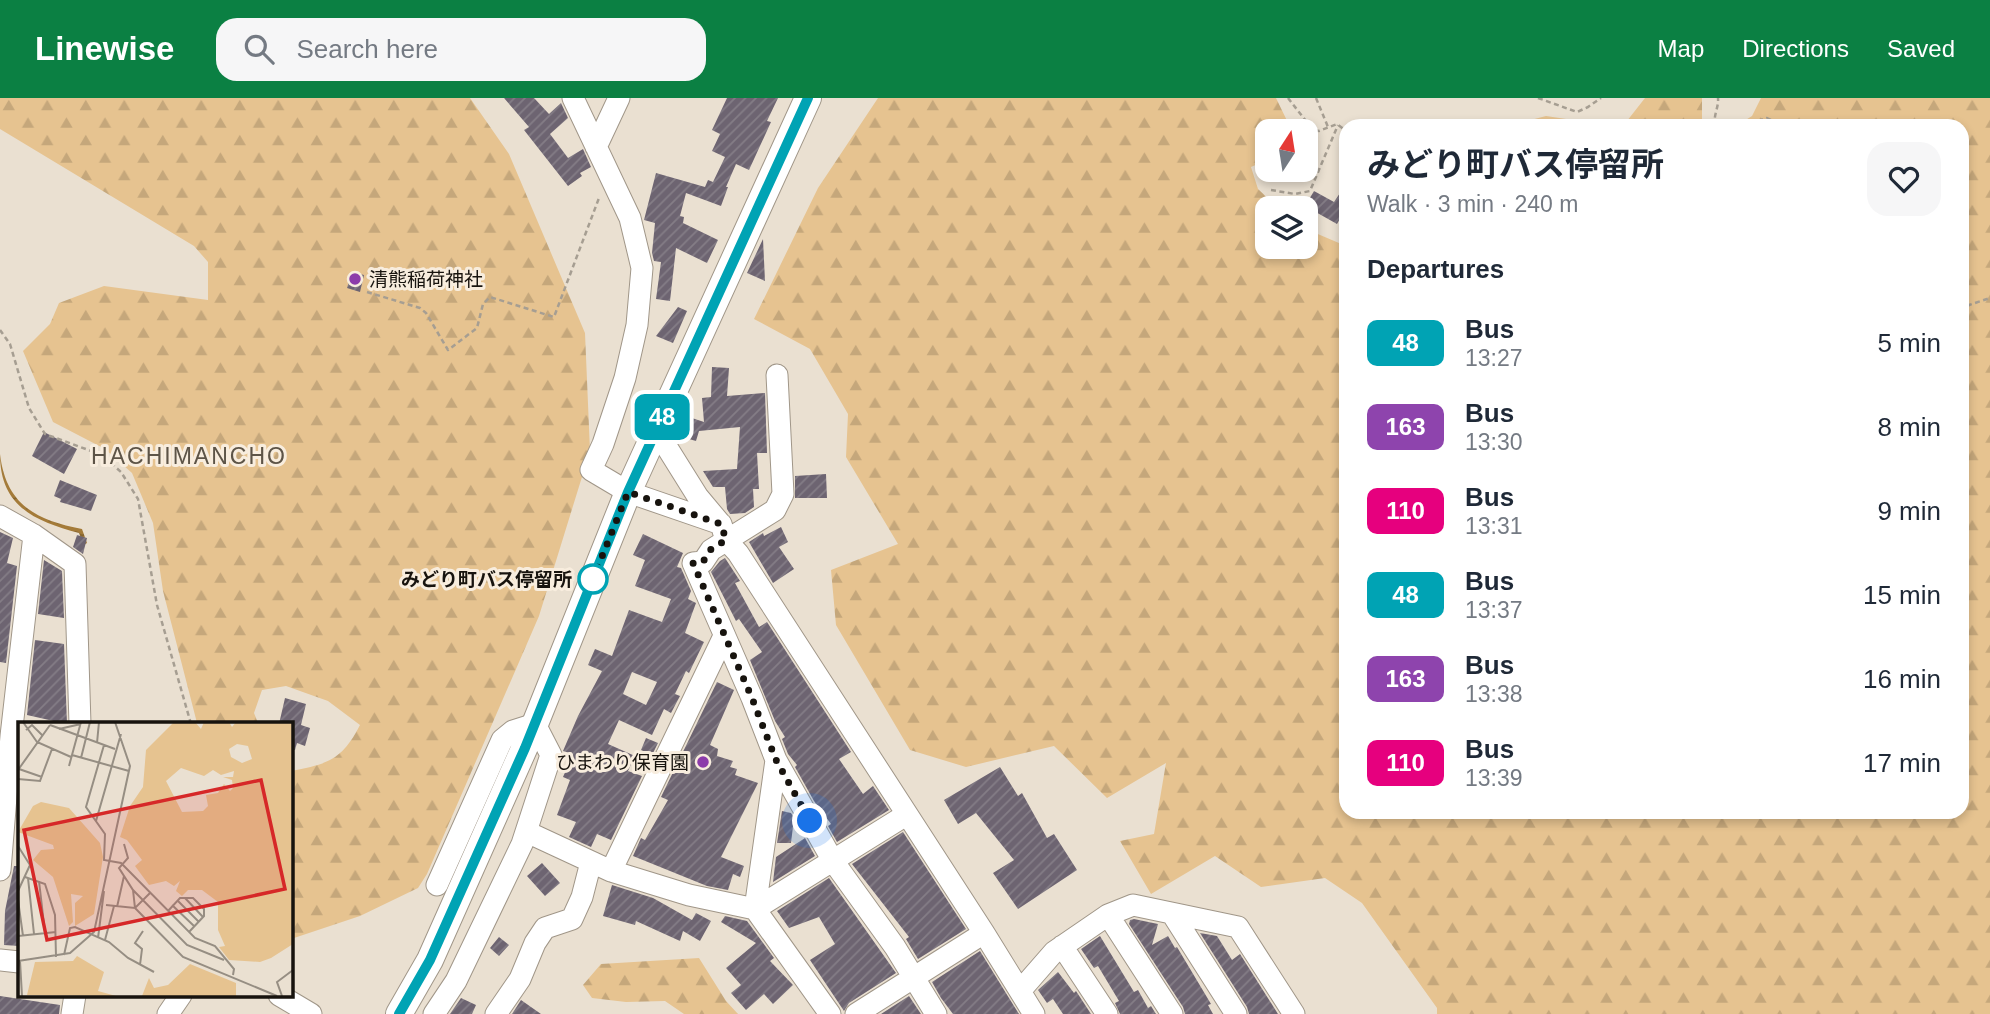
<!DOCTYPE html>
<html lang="en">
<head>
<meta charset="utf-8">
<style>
  :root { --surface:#fff; --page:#f6f6f7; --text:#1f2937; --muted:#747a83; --accent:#0b8043 }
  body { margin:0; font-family:Arial,"Noto Sans JP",sans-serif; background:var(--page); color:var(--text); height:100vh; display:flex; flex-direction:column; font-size:26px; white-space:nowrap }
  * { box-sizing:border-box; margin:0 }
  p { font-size:23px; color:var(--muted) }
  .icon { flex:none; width:38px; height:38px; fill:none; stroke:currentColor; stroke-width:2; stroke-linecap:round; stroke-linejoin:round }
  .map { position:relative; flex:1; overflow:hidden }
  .drawer { position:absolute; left:1339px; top:21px; width:630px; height:700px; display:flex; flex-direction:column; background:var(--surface); border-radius:21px; box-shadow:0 4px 10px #0003 }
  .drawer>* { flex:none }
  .badge { padding:0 14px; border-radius:10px; font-size:24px; line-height:46px }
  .needle { width:46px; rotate:12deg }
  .buttons { position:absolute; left:1255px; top:21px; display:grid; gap:14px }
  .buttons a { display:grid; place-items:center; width:63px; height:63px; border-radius:14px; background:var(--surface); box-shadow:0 4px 10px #0003; font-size:35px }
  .you { position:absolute; width:35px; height:35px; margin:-18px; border:5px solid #fff; border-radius:50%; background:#1a73e8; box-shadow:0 0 0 10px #1a73e833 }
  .map>.badge { position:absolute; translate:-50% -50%; box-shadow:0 0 0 4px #fff }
  h2 { padding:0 28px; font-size:26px; line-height:63px }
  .round { display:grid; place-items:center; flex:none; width:74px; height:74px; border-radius:21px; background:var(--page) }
  .head { display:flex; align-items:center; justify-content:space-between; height:119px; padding:0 28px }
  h1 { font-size:33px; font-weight:700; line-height:52px }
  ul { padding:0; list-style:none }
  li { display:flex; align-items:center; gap:21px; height:84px; padding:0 28px }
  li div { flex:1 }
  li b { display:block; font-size:26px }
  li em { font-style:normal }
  li .badge { min-width:77px; font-weight:700; text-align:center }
  header { display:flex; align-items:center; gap:42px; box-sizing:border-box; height:98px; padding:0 35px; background:var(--accent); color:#fff }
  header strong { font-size:33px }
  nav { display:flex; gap:38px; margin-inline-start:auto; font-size:24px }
  .search { width:490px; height:63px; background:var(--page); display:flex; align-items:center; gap:18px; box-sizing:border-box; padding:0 24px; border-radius:21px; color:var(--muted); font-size:26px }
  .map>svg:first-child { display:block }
  .forest { fill:url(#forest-firs) }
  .water { fill:url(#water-ripples) }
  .building { fill:url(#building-hatch); fill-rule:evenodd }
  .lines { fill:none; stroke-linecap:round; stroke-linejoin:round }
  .minor-casing { stroke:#a09688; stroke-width:23 }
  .major-casing { stroke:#a09688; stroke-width:28 }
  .path { stroke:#a69e92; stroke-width:2.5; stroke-dasharray:5 3.5; stroke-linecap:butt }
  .minor { stroke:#fff; stroke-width:21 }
  .major { stroke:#fff; stroke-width:26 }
  .line-casing { stroke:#fff; stroke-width:16 }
  .line { stroke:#00a3b4; stroke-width:10 }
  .walk { stroke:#17130e; stroke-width:7; stroke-dasharray:0 12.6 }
  .poi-dot { fill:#8c3baa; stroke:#f8edde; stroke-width:2.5 }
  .stop-dot { fill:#fff; stroke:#00a3b4; stroke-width:3.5 }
  .labels { text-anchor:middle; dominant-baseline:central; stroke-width:6; stroke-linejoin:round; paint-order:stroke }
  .poi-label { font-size:19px; fill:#17130e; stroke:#f8edde; text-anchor:start }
  .stop-label { font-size:19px; font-weight:bold; fill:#17130e; stroke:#f8edde; text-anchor:end }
  .quarter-label { font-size:23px; letter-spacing:2px; fill:#5d5447; stroke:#f8edde }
  .inset-road { fill:none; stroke:#968e83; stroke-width:2 }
  .view { fill:#d62828; fill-opacity:0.15; stroke:#d62828; stroke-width:3.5 }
  .inset-edge { fill:none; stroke:#17130e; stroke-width:3.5 }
</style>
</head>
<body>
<header>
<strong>Linewise</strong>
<div class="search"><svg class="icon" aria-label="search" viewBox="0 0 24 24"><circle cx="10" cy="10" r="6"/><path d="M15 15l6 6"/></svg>Search here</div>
<nav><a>Map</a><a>Directions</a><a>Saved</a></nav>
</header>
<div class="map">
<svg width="1990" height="916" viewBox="0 0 1990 916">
  <defs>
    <pattern id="forest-firs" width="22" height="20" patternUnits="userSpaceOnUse" patternTransform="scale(1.75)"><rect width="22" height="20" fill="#e6c390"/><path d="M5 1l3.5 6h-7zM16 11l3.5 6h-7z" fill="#c5a77b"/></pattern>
    <pattern id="water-ripples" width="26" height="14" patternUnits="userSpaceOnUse" patternTransform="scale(1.75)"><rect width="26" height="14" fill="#a47b39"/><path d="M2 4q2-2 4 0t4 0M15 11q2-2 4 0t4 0" fill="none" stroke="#85642e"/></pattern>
    <pattern id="building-hatch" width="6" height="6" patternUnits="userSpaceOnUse" patternTransform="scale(1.75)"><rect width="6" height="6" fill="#6d6471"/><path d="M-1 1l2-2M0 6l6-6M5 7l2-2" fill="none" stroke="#847d86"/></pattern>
  </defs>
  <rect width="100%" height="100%" fill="#eae0d1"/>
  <path class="forest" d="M0 0H470L509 56 585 235 590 353 539 518 427 776 418 790 360 818 291 841V673C328 666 342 662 360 627L328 603 286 588 262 592 254 615 258 625H197L163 493 153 425 132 375 105 351 53 324 23 253 50 226 59 205 104 188 208 202V164L194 148 0 31Z
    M878 0H1276L1292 33H1267V62L1251 69 1258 91 1278 110H1267V149H1306V131L1346 148V714H1962V28H1736L1752 18 1761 0H1990V916H1437V910L1362 805 1325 780 1261 789 1215 758 1151 796 1120 743 1154 736 1166 665 1107 700 1054 648 966 669 910 652 836 527 831 472 898 446 846 359 848 316 810 251 754 221 818 90Z
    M1645 0H1702V24L1706 28H1623Z
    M1546 18 1613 28H1521L1523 24Z
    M699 860 726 903 738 916H684L665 903 626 904 592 900 583 887 601 866Z"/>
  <path class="water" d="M0 356C6 407 36 422 82 431L87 445 84 447 79 435C34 423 0 408 0 356Z"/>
  <path class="building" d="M504 0H534L549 16 561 5 568 20 550 36 568 60 583 51 591 69 580 75 582 78 568 88 524 32 529 29Z
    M727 0H778L767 23 771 24 749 72 736 66 726 89H728L721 108 686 95 680 118 684 119 683 125 718 142 707 165 676 150 670 203 656 201 661 164 654 163 652 155 655 125 644 122 656 75 705 89 708 82 713 84 725 59 712 53 720 36 712 32Z
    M1346 86V110L1337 126 1305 108 1314 93 1334 104Z
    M763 141 765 183 747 175Z
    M352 174 364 177 360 194 347 190Z
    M678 209 687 213 673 245 656 238Z
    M712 269 729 270 727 298 765 295 767 355H757L759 391H753L754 409 745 415 730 416 727 411 725 389H713L703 373 737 371 740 329 699 333 696 343 682 339 689 319 704 324 702 300 711 299Z
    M44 334 77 351 64 376 32 358Z
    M826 376 827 400H795V378Z
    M60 382 97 397 91 413 60 404 61 401 54 398Z
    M781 429 788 444 779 449 794 471 773 485 749 444 763 435 764 438Z
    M0 434 13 440 7 465 17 468 6 565 0 564Z
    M643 436 683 455 677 469 681 470 691 493 688 501 696 505 685 535 704 544 689 575 686 573 675 596 680 598 671 615 664 611 652 637 619 622 608 646 635 658 628 673 642 678 611 742 597 736 591 749 569 739 576 724 557 717 570 682 563 679 573 656 563 653 578 618 602 573 588 567 595 551 612 558 629 512 662 524 671 501 635 488 645 462 633 457ZM632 574 657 584 646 607 623 596Z
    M77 437 87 440 83 456 73 449Z
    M725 460 740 483 735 485 759 529 767 524 851 654 839 661 863 696 873 688 889 712 837 744 828 728 831 726 814 703 795 669 797 667 788 656 782 641 785 639 775 623 750 562 762 554 739 521 736 523 711 474 720 463Z
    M44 462 62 473 64 520 38 516Z
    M35 542 64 546 67 626 27 617Z
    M717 584 734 592 710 647 718 651 717 658 733 663 730 669 737 671 735 677 758 685 721 759 744 768 740 779 733 776 728 792 707 788 633 758 641 740 645 742 668 702 661 699Z
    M285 600 306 606 301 627 310 630 305 648 297 645 295 652 290 651V626H279Z
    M646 640 658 645 652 657 641 652Z
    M1000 669 1018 698 1022 695 1047 740 1054 736 1077 772 1018 811 993 775 1014 762 976 715 958 726 944 702Z
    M782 713 791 715 794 720 791 745H777Z
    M903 734 966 831 918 861 906 841 909 839 852 766Z
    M805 740 815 758 773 784 776 759Z
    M542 765 560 785 545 798 527 778Z
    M14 768H19V848L4 847 5 813Z
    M829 780 896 875 849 905 844 913 810 862 835 846 819 819 789 830 777 813Z
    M612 787 653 800 692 822 696 815 711 823 700 843 683 833 680 843 636 823 635 827 603 818Z
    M725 818 747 823 774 860 770 863 793 887 773 906 764 896 746 912 731 895 741 887 726 870 756 845 721 824Z
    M1134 821 1158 826 1152 847 1168 838 1175 850 1177 849 1211 906 1208 907 1213 916H1185L1183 909 1129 826 1130 822Z
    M1200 835 1217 838 1232 862 1240 856 1278 916H1249L1247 909Z
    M1100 838 1134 894 1138 892 1148 910 1151 908 1156 916H1120L1115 905 1119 903 1098 868 1094 870 1081 851Z
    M499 839 509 847 499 858 490 850Z
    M980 853 1009 900 1019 916H953L941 900 932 884Z
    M1058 874 1074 895 1076 893 1091 916H1063L1053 901 1047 905 1038 892Z
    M0 898 60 907 59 916H0Z
    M909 898 921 916H881Z
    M461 900 476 907 472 916H450Z
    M521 902 541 916H512Z"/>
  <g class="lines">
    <defs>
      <path id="minor" d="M573 0 630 120 642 170 637 227 625 280 603 346 591 372 628 394 721 426 726 442 738 455 984 835 1034 916
        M596 49 619 0
        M777 277 783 396 775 412 711 452 703 464 693 465 752 600 776 662 833 763 895 849 936 916
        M668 351 698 399 719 424
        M0 418 34 437 75 466 80 626
        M776 662 755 811 830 916
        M527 734 611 773 689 797 755 811 906 717
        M0 772 11 638 34 437
        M611 773 724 538
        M1108 817 1172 916
        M1173 817 1236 916
        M1062 848 1107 916
        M0 862 19 864
        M1020 893 1054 854 1108 817 1133 807 1238 829 1294 916
        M279 897 311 916
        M72 916 75 897
        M168 916 181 897
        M434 916 456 883 522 746 551 657 535 626 513 633 502 642 437 787
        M496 916 520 881 535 845 545 830 572 821 582 799 591 764
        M856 916 984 835"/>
      <path id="major" d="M399 916 430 862 535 626 628 394 808 0"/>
    </defs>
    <use href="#minor" class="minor-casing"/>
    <use href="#major" class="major-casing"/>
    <path class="path" d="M1288 0 1313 32 1319 33 1337 26 1346 33
      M1316 0 1328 29
      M1538 0 1577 14 1588 9 1601 0
      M1716 28C1712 19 1719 10 1718 0
      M1742 28 1767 20 1773 23 1771 28
      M1271 92 1295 96 1310 93 1338 27
      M367 194 420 210 426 215 448 252 477 230 483 206 490 199 554 219 599 100
      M1962 215 1969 207 1990 200
      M0 232 10 246 29 310 45 336 102 357 121 374 138 401 157 507 191 626"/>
    <use href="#minor" class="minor"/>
    <use href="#major" class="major"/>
  </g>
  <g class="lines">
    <defs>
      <path id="line" d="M399 916 430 862 525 650 628 394 808 0"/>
    </defs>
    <use href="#line" class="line-casing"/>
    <use href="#line" class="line"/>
    <path class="walk" d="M593 481 628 394 721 426 726 442 710 452 703 464 693 465 752 600 776 662 810 723"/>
  </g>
  <g class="poi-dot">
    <circle cx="355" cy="181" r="7"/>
    <circle cx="703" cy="664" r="7"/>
  </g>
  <circle class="stop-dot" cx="593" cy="481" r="14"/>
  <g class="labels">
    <g class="poi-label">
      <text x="369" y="181">清熊稲荷神社</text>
      <text x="689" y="664" text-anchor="end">ひまわり保育園</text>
    </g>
    <g class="stop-label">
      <text x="572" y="481">みどり町バス停留所</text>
    </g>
    <g class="quarter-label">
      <text x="189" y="358">HACHIMANCHO</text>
    </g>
  </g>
  <g transform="translate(18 624)">
    <rect width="275" height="275" fill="#eae0d1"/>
    <path d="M156 0H177L183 7 186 0H211L214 5 218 0H275V222L253 236 242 240 211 238 201 225 207 224 200 208V180L184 168H170L164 174 158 169 162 159 156 164 148 159 131 163 117 144 124 138 109 118 102 115 112 84 125 65 128 28ZM219 22 230 24 234 37 224 41 213 35 211 27ZM163 46 186 54 195 48 203 53 216 49 215 55H205L214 58 215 66 212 69 206 62 200 71 188 73 190 84 185 89 164 90 148 59ZM23 80 51 86 82 121 85 135 76 192 57 204V181L65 174 53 172 55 200 51 204 35 155 15 138 23 128 36 127 35 123 0 110 15 84ZM59 234 86 250 80 269 98 274 9 273 17 240 55 239ZM172 242 218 261V274H124L131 256 136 266 150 263Z" fill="#e6c390" fill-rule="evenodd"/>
    <path class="inset-road" d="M5 0 19 20 53 35M32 3 97 27M41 7 63 2M8 8 14 3 24 13M79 21 81 0M86 23 68 85 87 112 86 138 103 141 177 216 197 224 216 247 215 253M54 33 111 49M63 36 72 0M51 44 63 0M1 47 24 55M0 48 32 3M0 57 22 59 34 27M78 99 103 12M106 122 110 136 101 146 115 168 169 223 206 238M0 124 12 143 0 169M7 155 27 162 37 193 38 235M10 156 16 212M21 159 27 211M115 168 117 186 165 235 259 274M167 176 185 195M0 178 5 214M159 178 181 200M88 183 117 186 132 171M154 183 176 204M99 185 106 154M150 189 162 176H175L186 187V194L171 210M0 214 38 210M80 216 86 169M87 218 96 184M46 233 52 206 57 205 91 220 110 236 136 250M0 239 52 231 76 210 112 44 97 0M2 239 4 274M122 243 124 227 117 221 125 209M264 274 259 260 275 248"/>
    <path class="view" d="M243 58 267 167 29 218 6 108Z"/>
    <rect width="275" height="275" class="inset-edge"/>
  </g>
</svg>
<div class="buttons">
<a><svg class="needle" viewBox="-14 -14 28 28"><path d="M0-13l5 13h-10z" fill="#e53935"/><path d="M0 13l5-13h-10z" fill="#747a83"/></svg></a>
<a><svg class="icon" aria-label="layers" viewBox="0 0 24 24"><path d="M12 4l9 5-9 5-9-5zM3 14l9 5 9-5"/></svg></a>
</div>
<div class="you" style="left:810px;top:723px"></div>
<b class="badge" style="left:662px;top:319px;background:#00a3b4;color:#fff">48</b>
<section class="drawer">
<div class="head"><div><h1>みどり町バス停留所</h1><p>Walk · 3 min · 240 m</p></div><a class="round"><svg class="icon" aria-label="heart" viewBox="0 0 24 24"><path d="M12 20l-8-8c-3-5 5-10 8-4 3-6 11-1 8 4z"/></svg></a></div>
<h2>Departures</h2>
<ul>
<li><span class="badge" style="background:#00a3b4;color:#fff">48</span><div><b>Bus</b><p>13:27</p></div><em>5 min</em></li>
<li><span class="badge" style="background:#8e44ad;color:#fff">163</span><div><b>Bus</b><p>13:30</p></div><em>8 min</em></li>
<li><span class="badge" style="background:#e6007e;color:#fff">110</span><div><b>Bus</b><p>13:31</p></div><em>9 min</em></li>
<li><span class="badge" style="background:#00a3b4;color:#fff">48</span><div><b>Bus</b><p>13:37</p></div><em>15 min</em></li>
<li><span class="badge" style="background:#8e44ad;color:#fff">163</span><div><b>Bus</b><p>13:38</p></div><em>16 min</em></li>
<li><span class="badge" style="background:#e6007e;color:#fff">110</span><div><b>Bus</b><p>13:39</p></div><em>17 min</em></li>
</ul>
</section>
</div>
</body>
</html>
